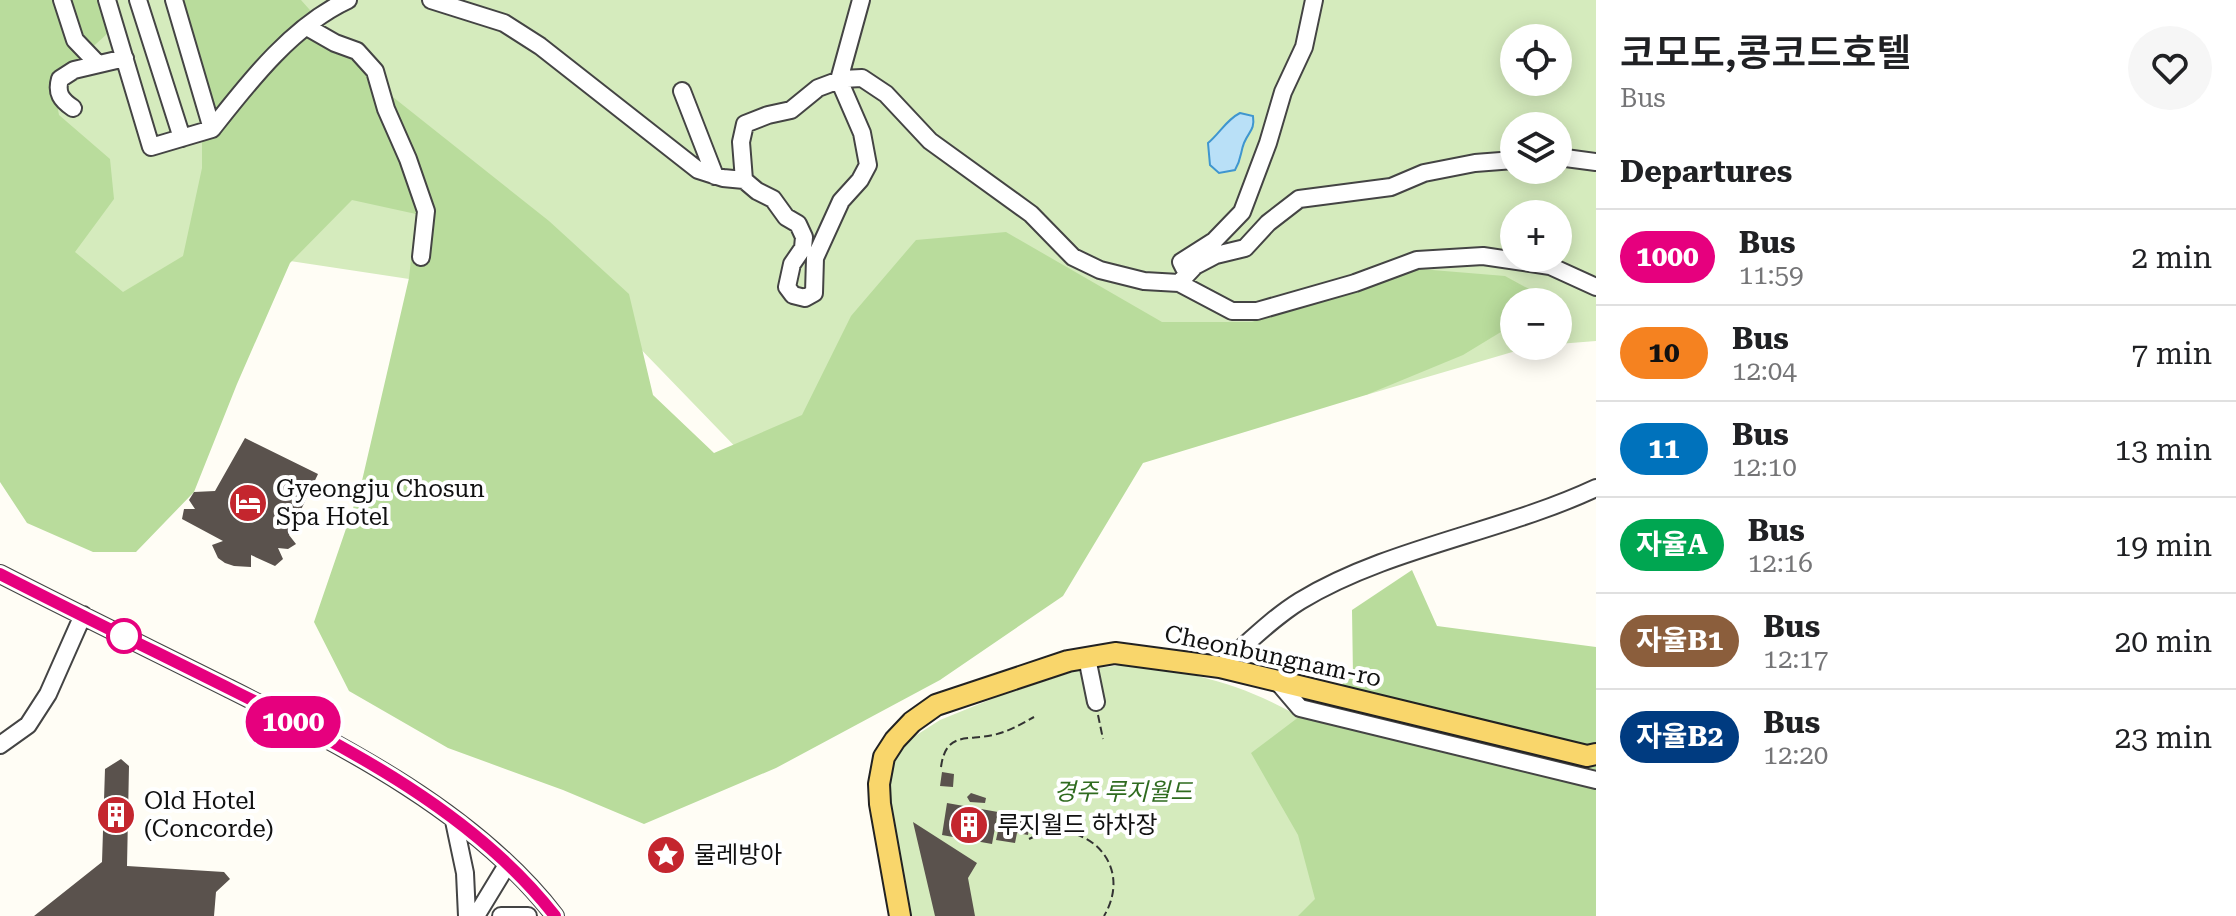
<!DOCTYPE html>
<html lang="en">
<head>
<meta charset="utf-8">
<style>
  :root { --surface:#fff; --page:#f6f6f6; --text:#202124; --muted:#757577; --line:#e0e0e0 }
  body { margin:0; font-family:"Roboto Serif","Noto Sans KR",serif; background:var(--page); color:var(--text); height:100vh; display:flex; flex-direction:column; font-size:30px; white-space:nowrap }
  * { box-sizing:border-box; margin:0 }
  p { font-size:26px; color:var(--muted) }
  .icon { flex:none; width:44px; height:44px; fill:none; stroke:currentColor; stroke-width:2; stroke-linecap:round; stroke-linejoin:round }
  .map { position:relative; flex:1; overflow:hidden }
  .drawer { display:flex; flex-direction:column; background:var(--surface); width:640px }
  .drawer>* { flex:none }
  .badge { padding:0 16px; border-radius:26px; font-size:28px; line-height:52px }
  .tools { position:absolute; left:1500px; top:24px; display:grid; gap:16px }
  .tools a { display:grid; place-items:center; width:72px; height:72px; border-radius:50%; background:var(--surface); box-shadow:0 4px 20px #0003; font-size:40px }
  .map>.badge { position:absolute; translate:-50% -50%; box-shadow:0 0 0 4px #fff }
  h2 { padding:0 24px; font-size:30px; line-height:72px }
  .round { display:grid; place-items:center; flex:none; width:84px; height:84px; border-radius:42px; background:var(--page) }
  .overview { display:flex; align-items:center; justify-content:space-between; height:136px; padding:0 24px }
  h1 { font-size:38px; font-weight:600; line-height:60px }
  ul { padding:0; list-style:none }
  li { display:flex; align-items:center; gap:24px; height:96px; padding:0 24px; border-top:2px solid var(--line) }
  li div { flex:1 }
  li b { display:block; font-size:30px }
  li em { font-style:normal }
  li .badge { min-width:88px; font-weight:700; text-align:center }
  main { display:flex; flex:1; min-height:0 }
  .map>svg:first-child { display:block }
  .green { fill:#d5ebbd; fill-rule:evenodd }
  .forest { fill:#b9dc9c }
  .water { fill:#b9e0f7; stroke:#3f96cf; stroke-width:2 }
  .building { fill:#5a524d }
  .lines { fill:none; stroke-linecap:round; stroke-linejoin:round }
  .minor-casing { stroke:#444; stroke-width:20 }
  .major-casing { stroke:#222; stroke-width:24 }
  .path { stroke:#333; stroke-width:2; stroke-dasharray:8 4; stroke-linecap:butt }
  .minor { stroke:#fff; stroke-width:16 }
  .major { stroke:#f9d66b; stroke-width:20 }
  .line-casing { stroke:#fff; stroke-width:18 }
  .line { stroke:#e6007e; stroke-width:12 }
  .stop-dot { fill:#fff; stroke:#e6007e; stroke-width:4 }
  .labels { text-anchor:middle; dominant-baseline:central; stroke-width:8; stroke-linejoin:round; paint-order:stroke }
  .poi-label { font-size:24px; fill:#111; stroke:#fff; text-anchor:start }
  .street-label { font-size:24px; fill:#111; stroke:#fff }
  .park-label { font-size:24px; font-style:italic; fill:#2f6b1f; stroke:#fff }
</style>
</head>
<body>
<main>
<div class="map">
<svg width="1596" height="916" viewBox="0 0 1596 916">
  <rect width="100%" height="100%" fill="#fffdf5"/>
  <path class="green" d="M0 0H1596V341L1558 344V302H1514V346H1533L1366 395 1172 399 804 518 601 308 257 256 111 347 0 248ZM1514 38H1558V82H1514ZM1514 126H1558V170H1514ZM1514 214H1558V258H1514Z
    M1122 665C1187 670 1241 683 1298 716L1578 790 1596 916H907L892 838 889 788 893 763 901 745 940 720 999 696 1075 671Z"/>
  <path class="forest" d="M0 0H98L108 33 53 83 59 115 110 159 114 199 75 252 123 292 183 256 202 168V103L164 0H301L374 82 549 221 629 294 653 395 714 453 802 415 851 316 916 240 1006 232 1162 322H1252L1316 298 1420 269 1505 276 1549 300 1514 302V324L1463 355 1366 395 1143 463 1063 596 940 680 776 768 644 824 563 790 448 748 349 691 314 622 361 485 409 278 416 214 352 200 290 263 237 384 194 492 136 552H93L27 523 0 482Z
    M1412 570 1437 626 1596 647V916H1298L1315 899 1298 835 1251 753 1353 676 1352 610Z"/>
  <path class="water" d="M1240 113 1253 116C1255 130 1249 131 1244 143 1240 153 1242 158 1235 170L1219 173 1210 165 1208 143C1220 133 1226 120 1240 113Z"/>
  <path class="building" d="M245 438 318 474 289 535 296 544 288 549 278 548 283 559 275 566 251 555V567L234 566 225 563 218 558 212 545 223 541 182 519 184 509H195L189 500 194 492 215 491Z
    M121 759 129 766 127 866 224 872 230 879 216 892 214 916H34L102 862 105 769Z
    M942 772 954 774 953 787 940 786Z
    M971 793 986 798 985 803 970 802 967 797Z
    M947 803 998 812 992 844 942 835Z
    M1001 817 1030 822 1028 835 1017 833 1015 843 996 840Z
    M913 822 977 863 968 878 975 916H935Z"/>
  <g class="lines">
    <defs>
      <path id="minor" d="M62 0 75 40 97 63
        M107 0 151 147 212 129 174 0
        M138 0 182 138
        M431 0 504 23 540 46 698 170 723 178 744 180 741 142 745 124 768 115 791 110 818 88 842 79 862 78 886 94 930 141 1031 214 1073 257 1100 270 1144 281 1179 283
        M307 27 335 43 357 51 375 71 386 109 408 159 426 211 421 257
        M682 91 715 176
        M73 108C61 100 56 93 60 79L74 70 125 58
        M212 129C249 82 292 26 348 0
        M1558 157 1596 162
        M1514 160 1475 163 1424 173 1391 187 1299 199 1268 223 1245 248 1216 255 1195 266 1179 283 1232 311H1257L1355 283 1417 260 1483 256 1550 266 1596 287
        M744 180 757 191 773 199 786 217 798 224 804 237 803 248 792 264 787 287 793 295 805 298 814 293 815 258 841 201 860 180 868 165 862 133 839 80 861 0
        M1195 266 1184 268 1181 262 1214 241 1242 212 1268 143 1283 92 1304 47 1314 0
        M0 574C76 613 152 650 228 688 343 746 475 812 555 916
        M1087 658 1096 702
        M1220 667C1246 645 1271 619 1300 601 1387 548 1502 532 1596 488
        M1276 680 1300 708 1596 780
        M0 745 28 725 48 694 83 615
        M454 821 465 873 467 916
        M476 916 507 865
        M501 916H528"/>
      <path id="major" d="M900 916 880 804 879 784 884 757 895 740 912 722 936 705 1068 661 1115 653 1220 667 1587 756 1596 754"/>
    </defs>
    <use href="#minor" class="minor-casing"/>
    <use href="#major" class="major-casing"/>
    <path class="path" d="M1098 715 1103 739
      M941 767C946 731 967 741 993 735 1008 732 1021 724 1034 717
      M1029 839C1081 813 1136 862 1104 916"/>
    <use href="#minor" class="minor"/>
    <use href="#major" class="major"/>
  </g>
  <g class="lines">
    <defs>
      <path id="line" d="M0 574C78 614 156 652 234 691 348 748 475 813 555 916"/>
    </defs>
    <use href="#line" class="line-casing"/>
    <use href="#line" class="line"/>
  </g>
  <defs>
    <symbol id="hotel-disc" viewBox="-11 -11 22 22"><circle r="9.5" fill="#c4262e" stroke="#fff"/><path d="M-6-4.5h1.5V1H6V5H4.5V3h-9V5H-6ZM-4 0a1.8 1.8 0 1 1 3.6 0ZM.5 0V-2.5h3Q6-2.5 6 0Z" fill="#fff"/></symbol>
    <symbol id="building-disc" viewBox="-11 -11 22 22"><circle r="9.5" fill="#c4262e" stroke="#fff"/><path d="M-4-6H4V6H1V3H-1V6H-4ZM-2.5-4.3h1.7v1.8h-1.7ZM.8-4.3h1.7v1.8H.8ZM-2.5-1h1.7V.8h-1.7ZM.8-1h1.7V.8H.8Z" fill="#fff"/></symbol>
    <symbol id="sight-disc" viewBox="-11 -11 22 22"><circle r="9.5" fill="#c4262e" stroke="#fff"/><path d="M0-6L1.8-2.2L6-1.7L2.9 1.2L3.7 5.4L0 3.3L-3.7 5.4L-2.9 1.2L-6-1.7L-1.8-2.2Z" fill="#fff"/></symbol>
  </defs>
  <g fill-rule="evenodd">
    <use href="#hotel-disc" x="226" y="481" width="44" height="44"/>
    <use href="#building-disc" x="94" y="793" width="44" height="44"/>
    <use href="#building-disc" x="947" y="803" width="44" height="44"/>
    <use href="#sight-disc" x="644" y="833" width="44" height="44"/>
  </g>
  <circle class="stop-dot" cx="124" cy="636" r="16"/>
  <g class="labels">
    <g class="poi-label">
      <text x="276" y="489">Gyeongju Chosun<tspan x="276" dy="28">Spa Hotel</tspan></text>
      <text x="144" y="801">Old Hotel<tspan x="144" dy="28">(Concorde)</tspan></text>
      <text x="997" y="825">루지월드 하차장</text>
      <text x="694" y="855">물레방아</text>
    </g>
    <g class="street-label">
      <text transform="translate(1273 656) rotate(12)">Cheonbungnam-ro</text>
    </g>
    <g class="park-label">
      <text x="1123" y="792">경주 루지월드</text>
    </g>
  </g>
</svg>
<div class="tools">
<a><svg class="icon" aria-label="locate" viewBox="0 0 24 24"><circle cx="12" cy="12" r="6"/><path d="M12 2v4M12 18v4M2 12h4M18 12h4"/></svg></a>
<a><svg class="icon" aria-label="layers" viewBox="0 0 24 24"><path d="M12 4l9 5-9 5-9-5zM3 14l9 5 9-5"/></svg></a>
<a>+</a>
<a>−</a>
</div>
<b class="badge" style="left:293px;top:722px;background:#e6007e;color:#fff">1000</b>
</div>
<section class="drawer">
<div class="overview"><div><h1>코모도,콩코드호텔</h1><p>Bus</p></div><a class="round"><svg class="icon" aria-label="heart" viewBox="0 0 24 24"><path d="M12 20l-8-8c-3-5 5-10 8-4 3-6 11-1 8 4z"/></svg></a></div>
<h2>Departures</h2>
<ul>
<li><span class="badge" style="background:#e6007e;color:#fff">1000</span><div><b>Bus</b><p>11:59</p></div><em>2 min</em></li>
<li><span class="badge" style="background:#f58220;color:#111">10</span><div><b>Bus</b><p>12:04</p></div><em>7 min</em></li>
<li><span class="badge" style="background:#0072bc;color:#fff">11</span><div><b>Bus</b><p>12:10</p></div><em>13 min</em></li>
<li><span class="badge" style="background:#00a651;color:#fff">자율A</span><div><b>Bus</b><p>12:16</p></div><em>19 min</em></li>
<li><span class="badge" style="background:#8b5e3c;color:#fff">자율B1</span><div><b>Bus</b><p>12:17</p></div><em>20 min</em></li>
<li><span class="badge" style="background:#003b80;color:#fff">자율B2</span><div><b>Bus</b><p>12:20</p></div><em>23 min</em></li>
</ul>
</section>
</main>
</body>
</html>
